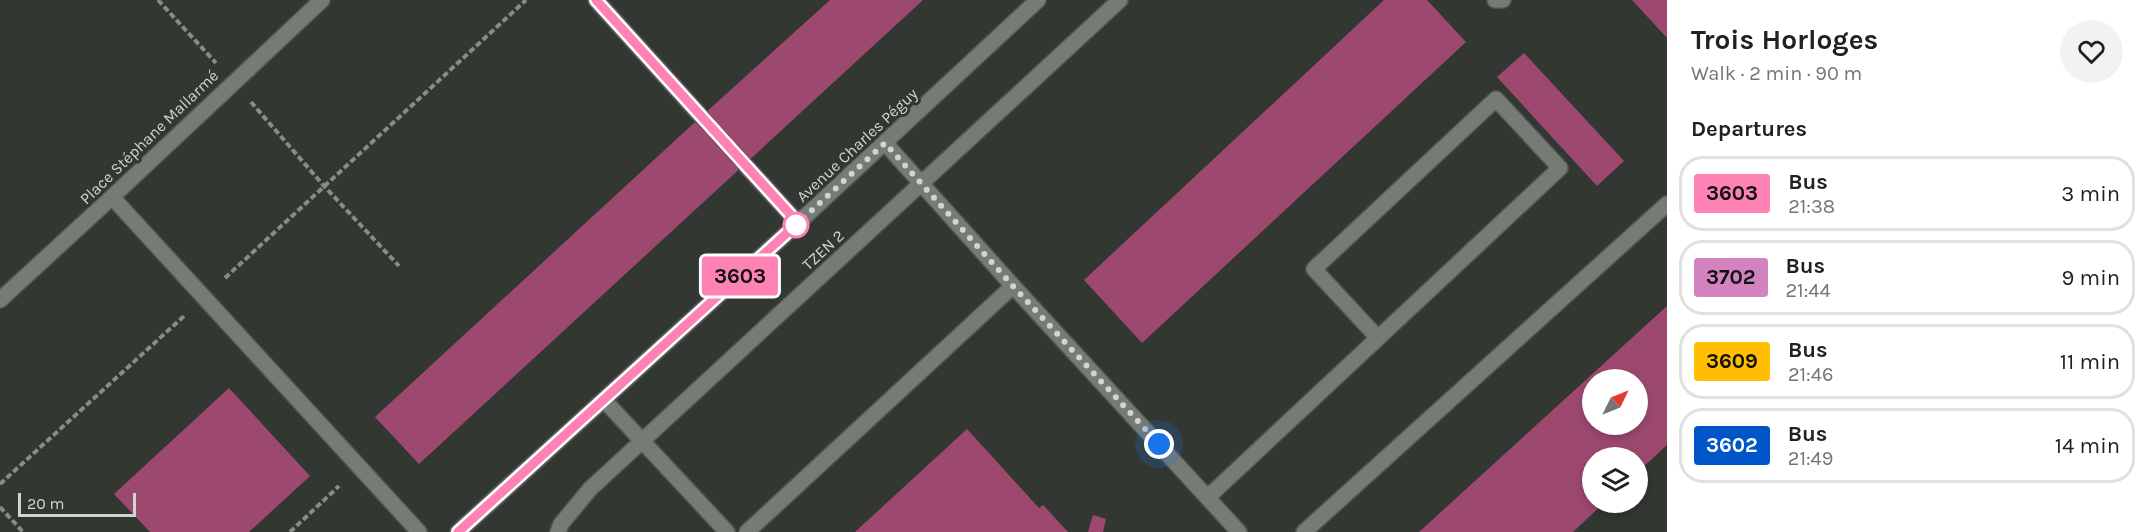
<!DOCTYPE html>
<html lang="en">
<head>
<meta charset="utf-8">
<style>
  :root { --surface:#fff; --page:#f2f2f2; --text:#202124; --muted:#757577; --line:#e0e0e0 }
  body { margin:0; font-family:Karla,sans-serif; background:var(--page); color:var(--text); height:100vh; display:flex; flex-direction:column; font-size:22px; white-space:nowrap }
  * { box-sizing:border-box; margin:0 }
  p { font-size:20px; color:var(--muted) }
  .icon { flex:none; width:33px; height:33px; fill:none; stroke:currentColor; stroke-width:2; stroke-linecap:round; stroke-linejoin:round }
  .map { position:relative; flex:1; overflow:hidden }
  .panel { display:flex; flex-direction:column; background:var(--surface); width:480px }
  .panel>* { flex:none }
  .badge { padding:0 12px; border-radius:4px; font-size:21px; line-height:39px }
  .needle { width:39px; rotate:47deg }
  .fabs { position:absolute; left:1582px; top:369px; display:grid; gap:12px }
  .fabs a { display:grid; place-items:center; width:66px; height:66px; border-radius:50%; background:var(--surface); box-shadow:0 3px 9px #0003; font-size:30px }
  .scale { position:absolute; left:18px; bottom:15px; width:118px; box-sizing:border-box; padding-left:6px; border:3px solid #d2d4d1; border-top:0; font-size:16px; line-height:21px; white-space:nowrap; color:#d2d4d1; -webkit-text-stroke:4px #333732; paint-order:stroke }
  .you { position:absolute; width:30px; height:30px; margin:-15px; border:4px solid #fff; border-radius:50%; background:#1a73e8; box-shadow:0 0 0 9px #1a73e833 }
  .map>.badge { position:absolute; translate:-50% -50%; box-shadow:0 0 0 3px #fff }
  h2 { padding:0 24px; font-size:22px; line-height:54px }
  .round { display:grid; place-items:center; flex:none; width:63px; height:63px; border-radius:32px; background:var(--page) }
  .overview { display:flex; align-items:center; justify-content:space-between; height:102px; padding:0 24px }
  h1 { font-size:28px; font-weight:700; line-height:45px }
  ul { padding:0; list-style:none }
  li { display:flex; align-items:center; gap:18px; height:75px; margin:0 12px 9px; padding:0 12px; border:3px solid var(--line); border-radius:24px }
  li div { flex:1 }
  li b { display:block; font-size:22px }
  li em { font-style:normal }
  li .badge { min-width:66px; font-weight:700; text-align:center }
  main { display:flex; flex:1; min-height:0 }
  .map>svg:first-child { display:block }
  .building { fill:#9d496f; fill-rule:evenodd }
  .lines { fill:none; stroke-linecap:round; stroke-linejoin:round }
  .minor-tunnel { stroke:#4b4f4a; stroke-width:15; stroke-dasharray:15 8; stroke-linecap:butt }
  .minor-casing { stroke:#525551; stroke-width:18 }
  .path { stroke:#888b87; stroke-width:4; stroke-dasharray:6 3; stroke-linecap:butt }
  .minor { stroke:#777b75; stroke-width:15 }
  .line-casing { stroke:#fff; stroke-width:14 }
  .line { stroke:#ff82b4; stroke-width:9 }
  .walk { stroke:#d2d4d1; stroke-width:6; stroke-dasharray:0 10.8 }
  .stop-dot { fill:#fff; stroke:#ff82b4; stroke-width:3 }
  .labels { text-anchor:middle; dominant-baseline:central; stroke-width:6; stroke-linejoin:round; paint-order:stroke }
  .street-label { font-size:16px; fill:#d2d4d1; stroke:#333732 }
</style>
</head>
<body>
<main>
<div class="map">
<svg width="1667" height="532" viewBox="0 0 1667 532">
  <rect width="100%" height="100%" fill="#333732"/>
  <path class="building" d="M830 0H923L419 464 375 417 682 134Z
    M1384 0H1427L1466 42 1142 343 1084 280Z
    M1632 0H1667V38Z
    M1524 53 1624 161 1597 186 1497 77Z
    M1667 306V445L1638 472V458H1593V502H1605L1573 532H1419ZM1593 380H1638V424H1593Z
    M229 388 310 476 249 532H150L114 494Z
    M967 429 1039 508 1043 505 1068 532H855Z
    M1093 515 1106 519 1103 532H1088Z"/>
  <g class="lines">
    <path class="minor-tunnel" d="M700 115 747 167"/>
    <defs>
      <path id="minor" d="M596 0 700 115
        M1495 0H1503
        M885 143 1013 286 1239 532
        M747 167 798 223
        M112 197 419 532
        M0 300 112 197 322 0
        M604 400 727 532
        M1208 497 1560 168 1496 99 1314 269 1378 338
        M458 532 798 223 1038 0
        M558 532 561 524 590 489 1120 0
        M747 532 1013 286
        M1304 532 1667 204"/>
    </defs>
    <use href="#minor" class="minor-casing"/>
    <path class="path" d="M158 0 216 63
      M251 102 324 186 399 266
      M225 278 526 0
      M0 484 184 316
      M0 507 23 532
      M290 532 339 486"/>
    <use href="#minor" class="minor"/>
  </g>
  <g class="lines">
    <defs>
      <path id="line" d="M458 532 798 223 596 0"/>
    </defs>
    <use href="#line" class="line-casing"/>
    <use href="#line" class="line"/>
    <path class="walk" d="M796 225 885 143 1013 286 1159 444"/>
  </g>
  <circle class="stop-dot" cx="796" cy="225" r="12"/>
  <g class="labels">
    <g class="street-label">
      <text transform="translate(149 137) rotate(-44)">Place Stéphane Mallarmé</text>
      <text transform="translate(857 145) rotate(-43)">Avenue Charles Péguy</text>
      <text transform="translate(823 250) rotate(-43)">TZEN 2</text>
    </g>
  </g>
</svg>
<div class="fabs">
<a><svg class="needle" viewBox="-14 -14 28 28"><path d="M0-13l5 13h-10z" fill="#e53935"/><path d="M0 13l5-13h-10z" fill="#757577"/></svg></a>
<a><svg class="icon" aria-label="layers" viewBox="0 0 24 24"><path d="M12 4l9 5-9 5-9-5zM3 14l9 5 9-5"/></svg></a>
</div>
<div class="scale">20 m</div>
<div class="you" style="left:1159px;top:444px"></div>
<b class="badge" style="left:740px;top:276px;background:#ff82b4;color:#111">3603</b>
</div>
<section class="panel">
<div class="overview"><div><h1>Trois Horloges</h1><p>Walk · 2 min · 90 m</p></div><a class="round"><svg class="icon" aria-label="heart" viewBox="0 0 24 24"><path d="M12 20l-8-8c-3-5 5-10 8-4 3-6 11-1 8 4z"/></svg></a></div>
<h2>Departures</h2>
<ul>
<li><span class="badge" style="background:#ff82b4;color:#111">3603</span><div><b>Bus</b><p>21:38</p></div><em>3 min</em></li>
<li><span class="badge" style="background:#d282be;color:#111">3702</span><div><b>Bus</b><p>21:44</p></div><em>9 min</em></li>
<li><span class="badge" style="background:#ffbe00;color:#111">3609</span><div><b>Bus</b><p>21:46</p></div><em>11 min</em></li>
<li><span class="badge" style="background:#0055c8;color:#fff">3602</span><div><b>Bus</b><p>21:49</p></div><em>14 min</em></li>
</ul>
</section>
</main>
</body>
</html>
